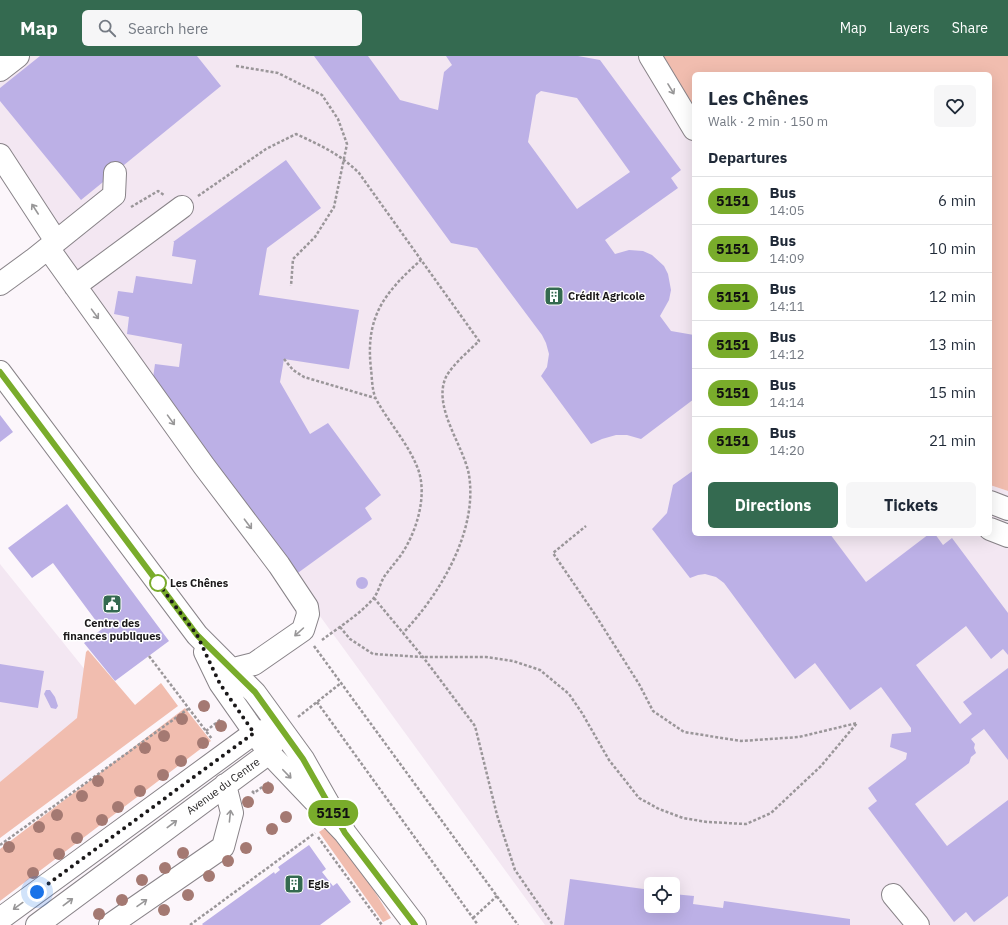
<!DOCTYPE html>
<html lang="en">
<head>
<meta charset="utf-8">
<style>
  :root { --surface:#fff; --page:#f6f6f7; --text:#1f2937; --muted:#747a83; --line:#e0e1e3; --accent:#346a50 }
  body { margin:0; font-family:"IBM Plex Sans",sans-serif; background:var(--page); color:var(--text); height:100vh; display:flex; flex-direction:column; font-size:15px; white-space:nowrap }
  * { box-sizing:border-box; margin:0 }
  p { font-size:13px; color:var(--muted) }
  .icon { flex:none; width:22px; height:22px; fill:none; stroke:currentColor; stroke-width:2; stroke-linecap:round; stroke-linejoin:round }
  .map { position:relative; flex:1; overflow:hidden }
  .drawer { position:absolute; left:692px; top:16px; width:300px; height:464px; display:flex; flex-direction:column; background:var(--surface); border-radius:6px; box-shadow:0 4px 16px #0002 }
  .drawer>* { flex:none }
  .badge { padding:0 8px; border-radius:13px; font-size:14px; line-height:26px }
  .buttons { position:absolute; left:644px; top:821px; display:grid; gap:8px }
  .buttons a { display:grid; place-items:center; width:36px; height:36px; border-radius:6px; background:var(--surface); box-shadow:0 4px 16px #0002; font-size:20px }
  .you { position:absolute; width:20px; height:20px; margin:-10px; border:3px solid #fff; border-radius:50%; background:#1a73e8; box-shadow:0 0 0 6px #1a73e833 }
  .map>.badge { position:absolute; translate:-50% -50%; box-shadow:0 0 0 2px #fff }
  h2 { padding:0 16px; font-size:15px; line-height:36px }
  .round { display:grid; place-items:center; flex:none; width:42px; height:42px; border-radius:6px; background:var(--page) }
  .headline { display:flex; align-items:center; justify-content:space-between; height:68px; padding:0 16px }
  h1 { font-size:19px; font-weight:700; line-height:30px }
  .action { display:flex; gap:8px; margin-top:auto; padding:8px 16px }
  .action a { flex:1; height:46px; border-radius:6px; background:var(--accent); color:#fff; font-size:16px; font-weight:700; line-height:46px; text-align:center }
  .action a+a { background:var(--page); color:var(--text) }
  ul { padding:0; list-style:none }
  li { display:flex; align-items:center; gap:12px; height:48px; padding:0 16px; border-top:1px solid var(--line) }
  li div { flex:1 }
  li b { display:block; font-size:15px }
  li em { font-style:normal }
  li .badge { min-width:44px; font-weight:700; text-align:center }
  header { display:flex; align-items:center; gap:24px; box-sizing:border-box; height:56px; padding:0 20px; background:var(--accent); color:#fff }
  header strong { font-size:19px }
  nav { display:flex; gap:22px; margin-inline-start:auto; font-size:14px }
  .search { width:280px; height:36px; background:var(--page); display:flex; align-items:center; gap:10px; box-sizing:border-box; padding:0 14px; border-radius:6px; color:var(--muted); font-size:15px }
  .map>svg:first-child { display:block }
  .built { fill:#f3e7f2; fill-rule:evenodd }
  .green { fill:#f1bdaf }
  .building { fill:#bcb0e6; fill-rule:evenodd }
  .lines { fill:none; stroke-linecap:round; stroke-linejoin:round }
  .minor-casing { stroke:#888388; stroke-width:24 }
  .path { stroke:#9a9699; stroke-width:2.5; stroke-dasharray:3 2; stroke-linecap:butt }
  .minor { stroke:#fff; stroke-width:22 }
  .tree { fill:#a47972 }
  .oneway { stroke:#989798 }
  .line-casing { stroke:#fff; stroke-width:9 }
  .line { stroke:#79ac2b; stroke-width:6 }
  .walk { stroke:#1a1819; stroke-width:4; stroke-dasharray:0 7.2 }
  .stop-dot { fill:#fff; stroke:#79ac2b; stroke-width:2 }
  .labels { text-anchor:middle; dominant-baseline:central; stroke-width:3; stroke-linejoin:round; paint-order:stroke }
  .poi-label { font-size:11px; font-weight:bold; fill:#1a1819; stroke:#fff; text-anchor:start }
  .stop-label { font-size:11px; font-weight:bold; fill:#1a1819; stroke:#fff; text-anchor:start }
  .street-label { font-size:11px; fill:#1a1819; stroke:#fff }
</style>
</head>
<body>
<header>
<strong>Map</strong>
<div class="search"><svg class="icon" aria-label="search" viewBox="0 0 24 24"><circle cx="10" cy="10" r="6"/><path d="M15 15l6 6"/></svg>Search here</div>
<nav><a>Map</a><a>Layers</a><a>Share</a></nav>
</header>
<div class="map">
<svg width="1008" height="869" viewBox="0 0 1008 869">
  <rect width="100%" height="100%" fill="#fcf6fb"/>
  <path class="built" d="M0 0H644L694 88V478H990V429L1008 435V869H545L0 121ZM651 828H673V850H651Z
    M0 508 135 676 0 777Z"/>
  <path class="green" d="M644 0H1008V435L990 429V18H694V88Z
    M88 594 135 649 161 627 178 650 0 782V726L77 662 86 596Z
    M185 652 211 685 0 845V793Z
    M325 772 349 794 391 862 383 866 319 776Z"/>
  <path class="building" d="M40 0H197L221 30 81 144 0 45V32Z
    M314 0H368L400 44 438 54 444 16 452 9 446 0H578L600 4 681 114 671 122 678 132 605 184 615 198 629 194 643 195 652 199 664 210 668 218 671 234 669 244 660 260 671 275 694 279V343L641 383 627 379H616L602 383 591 388 541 320 547 311 549 298 546 287 542 279 477 192 451 187ZM541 35 577 42 630 116 577 153 528 86 536 39Z
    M286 104 321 152 267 192 259 239 359 254 349 313 284 303 280 326 310 378 328 367 381 439 365 452 372 463 295 519 153 322 155 308 179 311 182 288 127 278 129 261 114 258 118 235 133 237 136 220 192 228 196 204 172 200 174 186H173Z
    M0 359 13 376 0 386Z
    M694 414V478H830L866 526 929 478H935L943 489 952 482 1008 557V599L1003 593 991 603 966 570 916 609 960 668 972 658 963 646 1008 612V704L984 673 971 683 975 688 974 692 976 697 971 701 969 707 915 748 947 790 1008 744V840L974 866 966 856 954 866 868 752 877 745 868 732 906 703 907 697 890 691 892 678 911 676V672L881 631 850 654 815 607 795 623 724 527 716 521 705 518 698 519 690 522 652 473 667 457 673 429Z
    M67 448 169 585 115 625 84 587 102 573 53 507 32 522 8 492Z
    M356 527a6 6 0 1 1 12 0a6 6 0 1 1-12 0Z
    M0 608 44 615 38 652 0 646Z
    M46 634H50L55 641 58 650 56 653 51 652 44 638Z
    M309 789 326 813 322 816 333 830 337 827 351 846 320 869H203L202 868 274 816 275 818 280 814 278 811Z
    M570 823 651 834V850H673V838L694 840 693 848 723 852 724 845 850 863V869H564Z"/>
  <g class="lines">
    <defs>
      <path id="minor" d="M650 0 694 73
        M0 14 18 0
        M0 99 56 185
        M48 192 204 410 279 509 307 551 308 558 303 574 254 608 230 614
        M0 228 33 204 114 139 115 117
        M75 230 182 151
        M0 316 197 579 255 637 303 703 345 777
        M990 446 1008 453
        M990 473 1008 480
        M205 596 220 627 269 697 345 777 415 869
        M893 839 918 869
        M0 863 254 677 268 674
        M37 869 269 697 274 684
        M110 869 223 791 232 757 225 729"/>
    </defs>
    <use href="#minor" class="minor-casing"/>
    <path class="path" d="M236 10 278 17 322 39 338 63 347 88 334 151 315 181 293 203 291 230
      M198 140 266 93 296 78C320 89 340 98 359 117L479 285C470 294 452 309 446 321 432 351 464 390 469 419 478 475 440 538 403 577
      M131 151 158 135 164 139
      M284 303 293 314 304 321 375 342
      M374 542 423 601 475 670 497 759 515 814 553 869
      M340 571 350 583 373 598 423 601H486L513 605 540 614 569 638 582 657 609 704 639 742 659 753 683 762 707 766 746 768 771 757 821 710 857 667 799 681 741 685 684 676 653 655 639 628 596 560 553 497 586 470
      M322 584C339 571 359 559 373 543 378 537 380 528 384 521 389 514 395 507 401 499 416 477 428 440 418 413 408 387 389 367 376 343 372 335 372 322 371 313 365 261 384 237 421 204
      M314 590 518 869
      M149 600 212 683
      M317 646 478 869
      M298 661 341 627
      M206 675 221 663
      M252 735 254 737 269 726
      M318 781 382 869
      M0 789 188 653
      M473 862 497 840
      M190 869 315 777"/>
    <use href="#minor" class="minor"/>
  </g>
  <g class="tree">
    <circle cx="204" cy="650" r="6"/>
    <circle cx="182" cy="663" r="6"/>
    <circle cx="221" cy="670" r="6"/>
    <circle cx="164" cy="680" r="6"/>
    <circle cx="203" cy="687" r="6"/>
    <circle cx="145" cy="692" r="6"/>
    <circle cx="181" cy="705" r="6"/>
    <circle cx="163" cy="719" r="6"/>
    <circle cx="98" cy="725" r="6"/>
    <circle cx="268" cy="732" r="6"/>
    <circle cx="140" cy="735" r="6"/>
    <circle cx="82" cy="740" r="6"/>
    <circle cx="248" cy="746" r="6"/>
    <circle cx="118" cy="751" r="6"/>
    <circle cx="57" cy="759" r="6"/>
    <circle cx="286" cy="761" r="6"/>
    <circle cx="102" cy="764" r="6"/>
    <circle cx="39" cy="771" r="6"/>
    <circle cx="272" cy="773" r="6"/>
    <circle cx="77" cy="782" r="6"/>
    <circle cx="9" cy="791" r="6"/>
    <circle cx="246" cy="792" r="6"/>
    <circle cx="183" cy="797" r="6"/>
    <circle cx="59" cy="798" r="6"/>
    <circle cx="228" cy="805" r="6"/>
    <circle cx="165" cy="812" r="6"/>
    <circle cx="33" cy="817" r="6"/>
    <circle cx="209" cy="820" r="6"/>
    <circle cx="142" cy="824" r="6"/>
    <circle cx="188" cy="839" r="6"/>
    <circle cx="122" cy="844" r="6"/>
    <circle cx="164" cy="854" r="6"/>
    <circle cx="99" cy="858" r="6"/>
  </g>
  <defs><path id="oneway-shaft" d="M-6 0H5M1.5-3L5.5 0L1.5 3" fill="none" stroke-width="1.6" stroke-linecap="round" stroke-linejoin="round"/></defs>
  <g class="oneway">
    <use href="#oneway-shaft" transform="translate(671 33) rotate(59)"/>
    <use href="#oneway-shaft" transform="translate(35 153) rotate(-123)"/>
    <use href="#oneway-shaft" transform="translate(95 258) rotate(54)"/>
    <use href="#oneway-shaft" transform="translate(171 364) rotate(54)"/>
    <use href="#oneway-shaft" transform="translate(248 468) rotate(53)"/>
    <use href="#oneway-shaft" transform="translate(299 576) rotate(138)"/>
    <use href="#oneway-shaft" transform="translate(287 718) rotate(46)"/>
    <use href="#oneway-shaft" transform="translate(230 760) rotate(-84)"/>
    <use href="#oneway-shaft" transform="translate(172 768) rotate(-37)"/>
    <use href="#oneway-shaft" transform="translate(68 846) rotate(-37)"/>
    <use href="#oneway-shaft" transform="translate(142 847) rotate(-35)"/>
    <use href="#oneway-shaft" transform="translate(18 850) rotate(144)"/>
  </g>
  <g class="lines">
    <defs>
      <path id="line" d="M0 316 197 579 255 636 303 703 345 777 415 869"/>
    </defs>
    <use href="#line" class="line-casing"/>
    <use href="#line" class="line"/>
    <path class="walk" d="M37 836 254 677 220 628 197 579 158 527"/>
  </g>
  <defs>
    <symbol id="building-square" viewBox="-11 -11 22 22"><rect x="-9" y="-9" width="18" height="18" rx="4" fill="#346a50" stroke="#fff"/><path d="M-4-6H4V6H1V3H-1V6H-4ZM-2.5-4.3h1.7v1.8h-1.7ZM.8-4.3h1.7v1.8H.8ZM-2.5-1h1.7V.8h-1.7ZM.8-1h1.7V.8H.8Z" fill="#fff"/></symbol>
    <symbol id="civic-square" viewBox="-11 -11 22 22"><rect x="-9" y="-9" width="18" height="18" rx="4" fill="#346a50" stroke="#fff"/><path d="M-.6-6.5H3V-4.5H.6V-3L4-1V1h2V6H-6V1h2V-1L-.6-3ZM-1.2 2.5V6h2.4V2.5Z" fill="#fff"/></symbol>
  </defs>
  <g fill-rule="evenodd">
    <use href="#building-square" x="543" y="229" width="22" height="22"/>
    <use href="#civic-square" x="101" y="537" width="22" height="22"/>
    <use href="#building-square" x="283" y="817" width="22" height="22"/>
  </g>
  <circle class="stop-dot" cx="158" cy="527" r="8"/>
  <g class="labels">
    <g class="poi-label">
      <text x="568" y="240">Crédit Agricole</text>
      <text x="112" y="567" text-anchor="middle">Centre des<tspan x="112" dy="13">finances publiques</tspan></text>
      <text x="308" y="828">Egis</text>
    </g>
    <g class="stop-label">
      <text x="170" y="527">Les Chênes</text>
    </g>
    <g class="street-label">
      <text transform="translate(223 730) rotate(-36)">Avenue du Centre</text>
    </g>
  </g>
</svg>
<div class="buttons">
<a><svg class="icon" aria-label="locate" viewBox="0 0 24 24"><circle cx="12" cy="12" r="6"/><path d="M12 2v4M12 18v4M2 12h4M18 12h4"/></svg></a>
</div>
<div class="you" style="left:37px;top:836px"></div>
<b class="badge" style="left:333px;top:757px;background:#79ac2b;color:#111">5151</b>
<section class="drawer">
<div class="headline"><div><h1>Les Chênes</h1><p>Walk · 2 min · 150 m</p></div><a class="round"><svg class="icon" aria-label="heart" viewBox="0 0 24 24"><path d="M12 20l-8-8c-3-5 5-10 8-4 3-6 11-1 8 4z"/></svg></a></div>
<h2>Departures</h2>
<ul>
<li><span class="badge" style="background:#79ac2b;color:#111">5151</span><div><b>Bus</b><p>14:05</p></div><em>6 min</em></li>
<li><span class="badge" style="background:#79ac2b;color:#111">5151</span><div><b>Bus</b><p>14:09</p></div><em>10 min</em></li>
<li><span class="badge" style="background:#79ac2b;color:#111">5151</span><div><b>Bus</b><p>14:11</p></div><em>12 min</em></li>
<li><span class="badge" style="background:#79ac2b;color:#111">5151</span><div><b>Bus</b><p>14:12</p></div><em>13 min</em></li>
<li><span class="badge" style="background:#79ac2b;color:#111">5151</span><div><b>Bus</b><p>14:14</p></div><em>15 min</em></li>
<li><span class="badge" style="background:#79ac2b;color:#111">5151</span><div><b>Bus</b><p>14:20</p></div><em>21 min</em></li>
</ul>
<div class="action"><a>Directions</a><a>Tickets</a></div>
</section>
</div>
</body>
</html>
